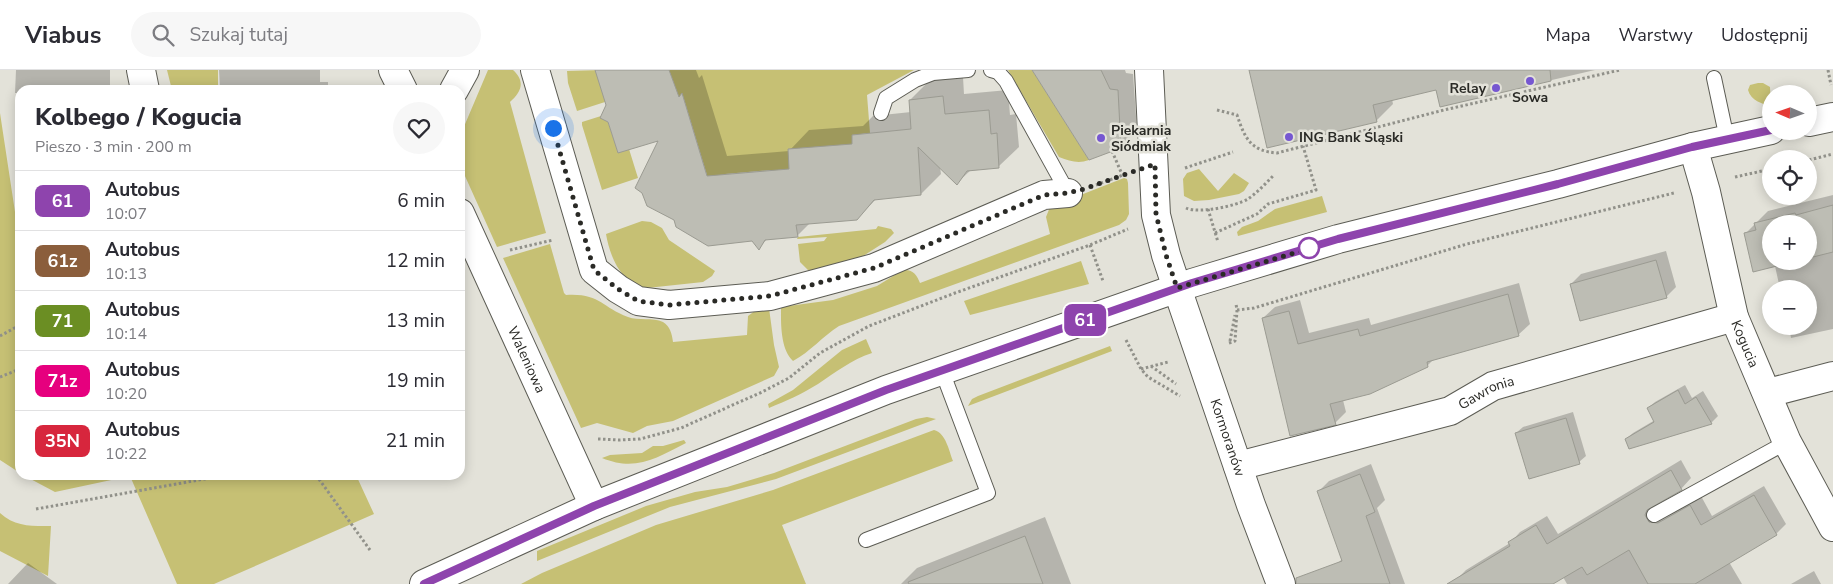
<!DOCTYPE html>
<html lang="pl">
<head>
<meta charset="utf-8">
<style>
  :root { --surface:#fff; --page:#f7f7f7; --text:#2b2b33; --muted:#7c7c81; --line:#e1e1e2 }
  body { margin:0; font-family:"Nunito Sans",sans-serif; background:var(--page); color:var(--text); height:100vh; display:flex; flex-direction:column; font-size:19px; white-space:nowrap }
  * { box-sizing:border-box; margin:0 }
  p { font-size:16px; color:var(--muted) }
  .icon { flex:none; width:28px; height:28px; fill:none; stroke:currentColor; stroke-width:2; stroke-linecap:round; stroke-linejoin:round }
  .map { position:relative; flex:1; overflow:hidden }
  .side { position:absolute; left:15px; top:15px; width:450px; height:395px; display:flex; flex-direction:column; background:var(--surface); border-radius:15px; box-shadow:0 2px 12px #0003 }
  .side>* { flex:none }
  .badge { padding:0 10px; border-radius:8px; font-size:18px; line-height:32px }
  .needle { width:32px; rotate:272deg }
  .controls { position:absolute; left:1762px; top:15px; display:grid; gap:10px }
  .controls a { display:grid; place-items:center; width:55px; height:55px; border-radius:50%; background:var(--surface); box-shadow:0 2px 12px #0003; font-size:25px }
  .you { position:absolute; width:25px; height:25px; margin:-12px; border:4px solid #fff; border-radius:50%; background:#1a73e8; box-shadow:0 0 0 8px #1a73e833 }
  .map>.badge { position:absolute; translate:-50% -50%; box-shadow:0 0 0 2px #fff }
  .round { display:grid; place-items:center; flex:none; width:52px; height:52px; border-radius:26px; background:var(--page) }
  .overview { display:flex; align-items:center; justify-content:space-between; height:85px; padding:0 20px }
  h1 { font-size:24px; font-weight:800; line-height:38px }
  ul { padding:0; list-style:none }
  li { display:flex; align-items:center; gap:15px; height:60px; padding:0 20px; border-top:1px solid var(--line) }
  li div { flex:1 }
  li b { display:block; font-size:19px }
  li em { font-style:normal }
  li .badge { min-width:55px; font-weight:700; text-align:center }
  header { display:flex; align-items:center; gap:30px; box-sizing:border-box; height:70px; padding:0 25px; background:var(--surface); border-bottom:1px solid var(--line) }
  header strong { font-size:24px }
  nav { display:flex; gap:28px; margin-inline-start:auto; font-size:18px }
  .search { width:350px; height:45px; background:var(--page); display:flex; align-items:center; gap:12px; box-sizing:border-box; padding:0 18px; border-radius:28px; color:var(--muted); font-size:19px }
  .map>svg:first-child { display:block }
  .green { fill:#c6c074 }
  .shadow { fill:#0003; fill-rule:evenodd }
  .building { fill:#bdbdb4; stroke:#9b9b92 }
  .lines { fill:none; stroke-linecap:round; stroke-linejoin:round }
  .service-casing { stroke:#5c5c54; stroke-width:16 }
  .minor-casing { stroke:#5c5c54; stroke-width:30 }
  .tertiary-casing { stroke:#5c5c54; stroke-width:30 }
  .secondary-casing { stroke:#5c5c54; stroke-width:30 }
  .path { stroke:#91918a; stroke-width:3; stroke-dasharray:2.5 2.5; stroke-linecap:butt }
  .service { stroke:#fff; stroke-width:14 }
  .minor { stroke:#fff; stroke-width:28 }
  .tertiary { stroke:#fff; stroke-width:28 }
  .secondary { stroke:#fff; stroke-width:28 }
  .line-casing { stroke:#fff; stroke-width:11 }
  .line { stroke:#8e44ad; stroke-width:8 }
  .walk { stroke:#2a2a26; stroke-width:5; stroke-dasharray:0 9 }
  .poi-dot { fill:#7657d1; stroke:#e3e2d9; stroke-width:2 }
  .stop-dot { fill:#fff; stroke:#8e44ad; stroke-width:2.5 }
  .labels { text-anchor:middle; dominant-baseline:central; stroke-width:5; stroke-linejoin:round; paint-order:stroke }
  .poi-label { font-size:14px; font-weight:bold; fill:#2a2a26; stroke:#e3e2d9; text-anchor:start }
  .street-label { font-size:14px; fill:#2a2a26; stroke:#e3e2d9 }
</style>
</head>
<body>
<header>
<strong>Viabus</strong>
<div class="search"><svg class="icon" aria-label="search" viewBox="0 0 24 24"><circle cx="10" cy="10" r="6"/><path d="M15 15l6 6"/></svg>Szukaj tutaj</div>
<nav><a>Mapa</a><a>Warstwy</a><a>Udostępnij</a></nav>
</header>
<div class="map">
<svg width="1833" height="514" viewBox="0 0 1833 514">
  <rect width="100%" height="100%" fill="#e3e2d9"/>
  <path class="green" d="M167 0H218V19L234 20H172Z
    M488 0H513C526 12 521 22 510 32L546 163 497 177 460 95V66Z
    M603 0 605 32 577 41 568 13 567 1Z
    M669 0H914L867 25 870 63 852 65V74L790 108 771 100 725 104 710 115 683 26 668 30 674 14Z
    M1008 0H1032L1089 90C1078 94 1070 91 1059 87Z
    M1758 13H1763L1770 17 1771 37C1762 33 1751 31 1748 20L1750 15Z
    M0 43 20 175V403L0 390Z
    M601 46 608 52 618 82 629 79 638 108 602 120 582 55V52Z
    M1199 99 1218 121 1234 103 1249 113 1244 121 1239 124 1209 130 1194 131 1184 126 1183 109 1187 103Z
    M1124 108 1127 109 1128 113 1129 144 1126 150 1119 155 839 256C823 266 810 282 793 291 780 279 781 252 781 237L833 230 877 216 903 200C913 199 917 205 920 213L1050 164 1046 147 1050 137Z
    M1322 126 1327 142 1238 166 1237 162 1242 157 1258 151 1275 139Z
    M642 151 651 152 662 158 669 170 715 201 712 206 703 212 647 218C621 214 610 187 606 164Z
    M878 156 891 159 894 163 885 172 860 188 810 202 800 192 798 174 824 171 827 167 797 169 798 167 876 159Z
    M550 174 564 223 566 225C600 223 601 237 628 247 638 251 653 247 663 252 670 256 672 264 673 272L747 265 748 246 756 240 769 238 774 275 779 297 774 306 673 351 647 356 633 363 597 353 581 358 503 188Z
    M1081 191 1089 214 970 245 964 231Z
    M866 269 872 283C851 290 836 302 818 314 802 324 786 331 769 338L768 334 793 320 842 280Z
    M1110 276 1112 281 968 336 972 329 978 326Z
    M927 347 936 349 776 409 670 437 537 491V481L646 436 695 422 727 417 774 403 916 349Z
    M934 360C946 363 949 381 953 391L782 455 806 514H521L542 503 656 455 773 420Z
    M684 370 686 373C656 388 636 402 602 388L610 385 642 383 653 376H663Z
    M23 405H356L374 444 214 514H177L130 406 55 422Z
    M0 443C15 457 32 456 51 456L48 506 0 481Z"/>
  <path class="shadow" d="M16 0H110V18H118V20H20V23H15Z
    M219 0H320V12H328V20H236V18H220Z
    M600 0H696L699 8 702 5 727 86 789 81 809 60 863 56 873 46 911 42 910 30 930 10 963 7 964 24 1008 20 1010 45 1016 44 1019 77 999 96 972 99 957 113 940 97 941 104 921 124 877 128 857 149 810 153 797 166 768 168 759 178 661 69 607 35Z
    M1034 0H1125L1126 3 1133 4 1137 60 1121 77Z
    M1250 0H1595L1441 36 1437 19 1392 29 1393 34 1376 51Z
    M1833 125V259L1791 268 1789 256H1809V219H1780L1775 196 1745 164 1768 141ZM1771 154H1809V191H1771Z
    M1666 181 1676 217 1666 227 1571 214 1581 204Z
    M1519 213 1530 254 1518 265 1435 288 1427 296 1343 330 1346 342 1335 353 1263 248 1275 237 1300 230 1309 263 1369 248 1371 255Z
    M1685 315 1692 328 1703 321 1718 346 1711 353 1626 369 1633 363 1655 350 1648 338 1655 332Z
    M1573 342 1586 386 1579 392 1516 363 1523 357Z
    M1681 390 1691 408 1681 419 1655 434 1659 442 1701 426 1712 446 1764 416 1786 454 1776 464 1729 492 1742 514H1567L1563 507 1551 514H1458L1456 510 1466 500 1510 473 1520 462 1547 446 1558 464Z
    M1371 394 1385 430 1377 438 1405 514H1344L1337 494 1343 488 1318 422 1329 411Z
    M1045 447 1071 514H901L917 498Z
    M28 493 57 514H8Z
    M1814 501 1821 514H1791Z"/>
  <path class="building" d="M595 0H669L679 27 682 23 707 106 789 99 788 79 852 74V65L911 59 909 30 943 26 945 44 989 40 991 64 997 63 999 98 967 101 957 115 918 77 921 125 874 130 857 150 796 155 798 167 765 170 759 180 752 171 708 176 676 157 674 150 647 136 642 123 635 118 658 71 618 83 608 52 600 48 606 35Z
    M1032 0H1101L1110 19 1118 20 1121 78 1089 90Z
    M1249 0H1550L1551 11 1440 37 1436 20 1373 35 1377 52 1267 78Z
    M1833 135V182L1809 188V154H1771V191H1797L1753 202 1744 163 1756 160 1754 153 1795 143 1796 145Z
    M1656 190 1667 228 1580 251 1570 214Z
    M1508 224 1519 266 1427 292 1428 297 1370 324 1330 334 1336 355 1290 366 1262 248 1289 241 1298 274 1358 259 1360 266Z
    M1678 320 1685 334 1696 327 1712 354 1629 379 1625 369 1654 352 1647 338Z
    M1566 348 1580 394 1529 409 1515 363Z
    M1671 400 1682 420 1647 440 1645 445 1649 452 1658 453 1690 435 1701 455 1754 425 1777 465 1695 514H1648L1629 480 1587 505 1582 497 1553 514H1447L1510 476 1508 472 1536 455 1547 474Z
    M1360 404 1375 442 1366 446 1390 514H1296V508L1342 491 1317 421Z
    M1025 466 1043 514H909L908 512Z"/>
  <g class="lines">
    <defs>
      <path id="service" d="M991 0 998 2 1006 11 1068 123
        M1714 8 1727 69
        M881 43 886 28 915 10 933 3 968 0
        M1654 445 1787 372
        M866 470 988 423 942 301"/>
      <g id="minor">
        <path d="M141 0 145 20"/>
        <path d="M393 0 403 20"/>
        <path d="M535 0 594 200 618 219 638 231 669 235 770 226 874 198 1044 125 1068 123"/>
        <path d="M1149 0 1156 145 1166 185 1177 218"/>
        <path d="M454 20 465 0"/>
        <path id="s1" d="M1693 77 1706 122 1734 247 1787 372 1833 457"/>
        <path id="s2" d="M460 143 594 436"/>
        <path d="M1768 323 1833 306"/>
        <path id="s3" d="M1238 396 1450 341 1493 316 1734 247"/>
      </g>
      <g id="tertiary">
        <path id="s4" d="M1177 218 1251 435 1281 514"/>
      </g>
      <path id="secondary" d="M1809 52 1833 47
        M424 514 594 436 886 320 1192 213 1338 169 1558 114 1693 77 1771 60"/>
    </defs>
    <use href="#service" class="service-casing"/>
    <use href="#minor" class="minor-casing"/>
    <use href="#tertiary" class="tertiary-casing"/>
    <use href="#secondary" class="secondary-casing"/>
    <path class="path" d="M1828 0 1831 15
      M1217 40 1237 45C1245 69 1251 81 1277 83L1444 40 1620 0
      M1112 81 1121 102
      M1809 90 1833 84
      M1185 98 1233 82
      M1735 107 1771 99
      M1096 115 1123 105
      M1186 138C1199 144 1236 136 1248 129 1258 122 1266 113 1274 105
      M1208 139 1218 172
      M1215 163 1257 144 1268 134 1316 120 1303 76
      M1090 175 1103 211
      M510 180 553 170
      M1237 240 1254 238 1467 174 1674 123
      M0 266 20 255
      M1126 270 1141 299 1148 307 1180 326
      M1230 271 1235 245
      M1229 273 1235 271 1237 240 1236 234
      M1151 296 1176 314
      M1141 299 1168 292
      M0 307 20 299
      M598 369 620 370 640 369 681 358 762 322 789 308 820 283 869 256 955 223 1090 175 1128 159
      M316 405 370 480
      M36 439 227 405"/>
    <use href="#service" class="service"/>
    <use href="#minor" class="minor"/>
    <use href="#tertiary" class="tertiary"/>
    <use href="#secondary" class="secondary"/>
  </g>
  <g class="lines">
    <defs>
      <path id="line" d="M424 514 594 436 886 320 1192 213 1338 169 1558 114 1692 77 1771 60"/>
    </defs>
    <use href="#line" class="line-casing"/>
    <use href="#line" class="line"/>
    <path class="walk" d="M553 58 594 200 618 219 638 231 669 235 770 226 874 198 1044 125 1068 123 1084 119 1155 94 1156 144 1166 185 1177 218 1311 178H1309"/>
  </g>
  <g class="poi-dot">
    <circle cx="1530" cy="11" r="5"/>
    <circle cx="1496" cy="18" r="5"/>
    <circle cx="1289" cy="67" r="5"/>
    <circle cx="1101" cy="68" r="5"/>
  </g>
  <circle class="stop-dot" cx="1309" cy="178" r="10"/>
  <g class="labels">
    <g class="poi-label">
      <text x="1486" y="18" text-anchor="end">Relay</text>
      <text x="1530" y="27" text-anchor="middle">Sowa</text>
      <text x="1111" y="60">Piekarnia<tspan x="1111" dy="16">Siódmiak</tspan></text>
      <text x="1299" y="67">ING Bank Śląski</text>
    </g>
    <g class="street-label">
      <text stroke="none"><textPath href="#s1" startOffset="204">Kogucia</textPath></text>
      <text stroke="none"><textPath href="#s2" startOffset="161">Waleniowa</textPath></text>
      <text stroke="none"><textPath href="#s3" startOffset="260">Gawronia</textPath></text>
      <text stroke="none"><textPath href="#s4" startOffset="158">Kormoranów</textPath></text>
    </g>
  </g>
</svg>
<div class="controls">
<a><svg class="needle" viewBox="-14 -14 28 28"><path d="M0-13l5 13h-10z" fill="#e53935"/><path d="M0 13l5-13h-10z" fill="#7c7c81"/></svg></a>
<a><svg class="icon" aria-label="locate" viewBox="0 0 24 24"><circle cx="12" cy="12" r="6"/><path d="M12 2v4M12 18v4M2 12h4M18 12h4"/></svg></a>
<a>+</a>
<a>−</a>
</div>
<div class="you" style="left:553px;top:58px"></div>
<b class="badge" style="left:1085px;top:250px;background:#8e44ad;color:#fff">61</b>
<section class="side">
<div class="overview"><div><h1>Kolbego / Kogucia</h1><p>Pieszo · 3 min · 200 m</p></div><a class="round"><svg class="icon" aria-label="heart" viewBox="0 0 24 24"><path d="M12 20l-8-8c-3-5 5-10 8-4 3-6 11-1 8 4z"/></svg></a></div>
<ul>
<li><span class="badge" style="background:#8e44ad;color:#fff">61</span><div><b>Autobus</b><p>10:07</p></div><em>6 min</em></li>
<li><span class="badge" style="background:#8b5e3c;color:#fff">61z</span><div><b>Autobus</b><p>10:13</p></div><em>12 min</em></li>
<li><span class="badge" style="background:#6b8e23;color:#fff">71</span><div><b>Autobus</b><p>10:14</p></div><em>13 min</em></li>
<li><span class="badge" style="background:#e6007e;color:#fff">71z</span><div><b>Autobus</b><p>10:20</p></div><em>19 min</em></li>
<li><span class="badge" style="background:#d7263d;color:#fff">35N</span><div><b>Autobus</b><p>10:22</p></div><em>21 min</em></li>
</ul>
</section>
</div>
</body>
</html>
